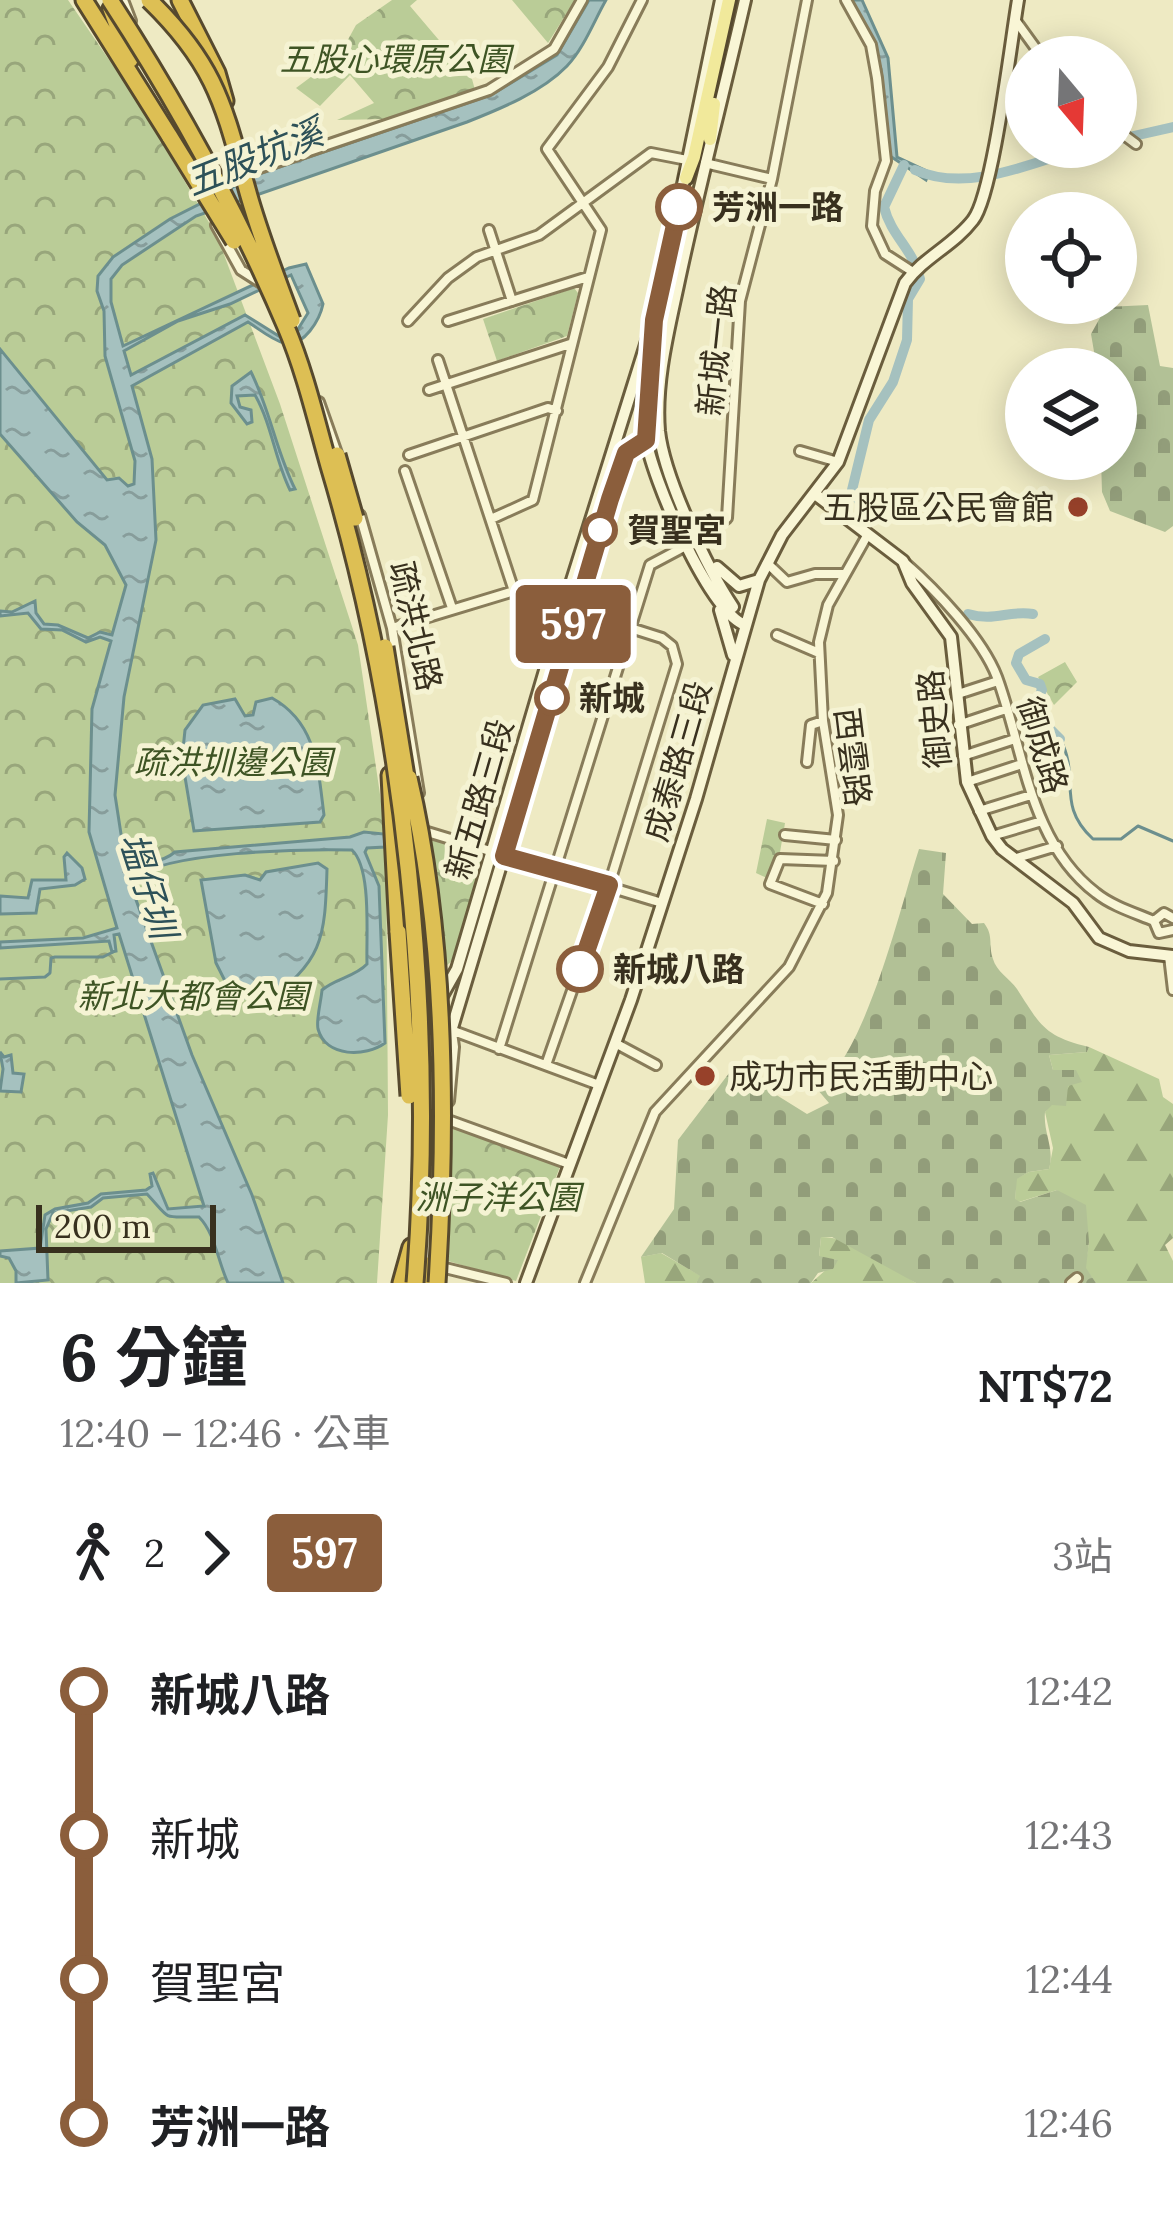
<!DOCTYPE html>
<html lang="zh-TW">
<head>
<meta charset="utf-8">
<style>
  :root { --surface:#fff; --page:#f2f2f2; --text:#202124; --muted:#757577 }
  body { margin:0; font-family:Lora,"Noto Sans TC",serif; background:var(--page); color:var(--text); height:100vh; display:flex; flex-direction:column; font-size:45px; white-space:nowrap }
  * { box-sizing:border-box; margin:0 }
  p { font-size:39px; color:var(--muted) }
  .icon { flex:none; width:66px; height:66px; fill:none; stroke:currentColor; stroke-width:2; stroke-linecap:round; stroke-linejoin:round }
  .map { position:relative; height:1283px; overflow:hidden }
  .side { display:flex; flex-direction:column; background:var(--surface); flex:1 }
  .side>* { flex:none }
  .badge { padding:0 24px; border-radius:9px; font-size:42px; line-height:78px }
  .needle { width:78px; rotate:161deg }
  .tools { position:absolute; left:1005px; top:36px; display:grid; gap:24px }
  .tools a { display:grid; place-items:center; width:132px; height:132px; border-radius:50%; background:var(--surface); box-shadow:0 6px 30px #0003; font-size:60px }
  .scale { position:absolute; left:36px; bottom:30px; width:180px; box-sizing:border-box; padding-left:12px; border:6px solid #38301e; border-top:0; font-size:33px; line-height:42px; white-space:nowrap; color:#38301e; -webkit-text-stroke:9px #f5f3d3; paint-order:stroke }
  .map>.badge { position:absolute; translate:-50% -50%; box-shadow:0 0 0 6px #fff }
  .legs { display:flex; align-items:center; gap:18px; height:132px; padding:0 60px; font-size:39px }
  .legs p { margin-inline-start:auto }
  .overview { display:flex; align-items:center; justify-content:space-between; height:204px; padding:0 60px }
  h1 { font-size:66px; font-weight:700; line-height:90px }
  ul { padding:0 60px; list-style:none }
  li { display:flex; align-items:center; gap:42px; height:144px; font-size:45px }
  li i { display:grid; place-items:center; width:18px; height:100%; margin:0 15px; background:currentColor }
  li i::after { content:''; width:30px; height:30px; margin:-15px; border:9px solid; border-radius:50%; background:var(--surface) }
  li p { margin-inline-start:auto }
  li:first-child i { background:linear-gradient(#0000 50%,currentColor 0) }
  li:last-child i { background:linear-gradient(currentColor 50%,#0000 0) }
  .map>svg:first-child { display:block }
  .forest { fill:url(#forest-firs) }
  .cemetery { fill:url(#cemetery-stones) }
  .park { fill:url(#park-crowns) }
  .water { fill:url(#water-ripples); stroke:#6c8f8e; stroke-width:3; fill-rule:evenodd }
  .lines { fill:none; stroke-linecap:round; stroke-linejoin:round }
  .stream { stroke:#6c8f8e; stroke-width:3 }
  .river { stroke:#a5c1bf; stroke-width:10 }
  .street-casing { stroke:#887c5a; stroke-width:14 }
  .secondary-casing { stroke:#6a5d3d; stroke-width:16 }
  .primary-casing { stroke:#56492e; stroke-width:18 }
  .highway-casing { stroke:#56492e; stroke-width:21 }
  .street { stroke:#f9f6d6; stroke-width:8 }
  .secondary { stroke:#f9f6d6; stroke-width:10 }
  .primary { stroke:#f1e99b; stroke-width:12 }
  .highway { stroke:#ddbf54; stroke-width:15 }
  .highway-bridge-casing { stroke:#56492e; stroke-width:21; stroke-linecap:butt }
  .highway-bridge { stroke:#ddbf54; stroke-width:15 }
  .line-1-casing { stroke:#fff; stroke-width:27 }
  .line-1 { stroke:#8b5e3c; stroke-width:18 }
  .stop-1-dot { fill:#fff; stroke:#8b5e3c; stroke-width:6 }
  .poi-dot { fill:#97412a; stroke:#f5f3d3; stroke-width:4.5 }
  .labels { text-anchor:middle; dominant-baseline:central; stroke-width:10; stroke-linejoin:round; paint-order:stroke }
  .park-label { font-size:33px; font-style:italic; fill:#3e5424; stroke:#f5f3d3 }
  .stop-label { font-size:33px; font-weight:bold; fill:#38301e; stroke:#f5f3d3; text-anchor:start }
  .street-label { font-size:33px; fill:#38301e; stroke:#f5f3d3 }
  .poi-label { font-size:33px; fill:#38301e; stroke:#f5f3d3; text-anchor:end }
  .water-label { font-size:36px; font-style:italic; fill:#2d5158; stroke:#f5f3d3 }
</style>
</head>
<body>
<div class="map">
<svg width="1173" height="1283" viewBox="0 0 1173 1283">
  <defs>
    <pattern id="forest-firs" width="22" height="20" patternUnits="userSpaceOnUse" patternTransform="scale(3)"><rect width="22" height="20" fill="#bacc97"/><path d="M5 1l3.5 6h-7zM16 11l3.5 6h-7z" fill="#98a67b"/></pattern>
    <pattern id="cemetery-stones" width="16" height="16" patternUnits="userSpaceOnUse" patternTransform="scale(3)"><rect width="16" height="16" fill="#b2c196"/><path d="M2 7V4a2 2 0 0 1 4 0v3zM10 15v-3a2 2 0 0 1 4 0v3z" fill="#929d7a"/></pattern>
    <pattern id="park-crowns" width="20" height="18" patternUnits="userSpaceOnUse" patternTransform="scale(3)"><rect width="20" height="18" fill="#bacc97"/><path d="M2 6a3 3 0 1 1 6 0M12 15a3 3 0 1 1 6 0" fill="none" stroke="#98a67b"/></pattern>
    <pattern id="water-ripples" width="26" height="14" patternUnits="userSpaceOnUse" patternTransform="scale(3)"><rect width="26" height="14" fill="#a5c1bf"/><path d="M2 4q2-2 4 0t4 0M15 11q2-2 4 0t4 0" fill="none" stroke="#879d9b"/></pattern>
  </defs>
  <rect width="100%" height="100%" fill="#eeeac3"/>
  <path class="forest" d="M1089 1047 1159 1079 1163 1097 1173 1104V1238L1165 1245 1173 1261V1283H1096L1085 1268 1089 1242 1057 1190 1019 1202 1015 1200 1016 1179 1029 1172 1049 1169 1053 1148 1045 1112 1076 1070H1053L1049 1055 1087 1052Z
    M821 1237C854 1237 889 1266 916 1283H811L837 1260 819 1257Z
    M661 1253 701 1276 696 1283H645L641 1257Z"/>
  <path class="cemetery" d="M1148 305 1160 366 1173 368V526L1165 532 1110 511 1102 492 1101 459H1116V369H1097L1091 334 1106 307Z
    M919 849 946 853 943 894 972 924 984 923C994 936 988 944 993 959 996 971 1010 979 1017 989 1041 1026 1044 1036 1089 1047L1087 1052 1049 1055 1053 1070H1076L1082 1082 1068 1086 1066 1106 1052 1105 1045 1112C1043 1133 1055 1148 1049 1169L1029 1172 1017 1179 1015 1199 1020 1202 1057 1190 1086 1205 1089 1242 1086 1268 1096 1283H916L832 1237H821L819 1256 838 1260 833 1269 818 1273 811 1283H696L700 1276 662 1253 641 1257 674 1209 678 1140 733 1068 807 1114 829 1103 817 1089C866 1055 900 908 919 849Z"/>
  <path class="park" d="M0 0H68L136 99 217 236 280 404 358 645 386 835 388 1115 377 1283H0Z
    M392 0H417L410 6 472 79 475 90 387 119 337 120 374 103 350 75 320 106 296 88 339 56 356 25Z
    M512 0H575L548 43Z
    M574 288 578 293 567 336 497 361 483 319Z
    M1065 662 1077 682 1054 705 1038 677Z
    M767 819 785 823 779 858 769 879 756 873Z
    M428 837 485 854 453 960 446 966 439 965Z
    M453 1125 561 1164 516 1281 448 1261Z"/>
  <path class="water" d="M589 0H606C594 21 584 48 567 66 542 92 500 109 467 122L196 216 122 265 111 279V302L123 346 289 268 306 264 323 304C320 319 304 348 284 343 272 340 259 329 248 322L132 386 152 459 156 540 124 697 115 795 125 860C140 865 162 863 175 852L350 837 364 832 384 834 385 847 367 848 365 852 379 886 385 1043C366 1057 326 1058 318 1029 316 1019 321 1002 322 990 336 978 355 977 367 964 366 936 372 869 352 850 302 849 168 851 131 879L135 897 192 1055 252 1195 283 1283H228C218 1262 215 1233 199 1217 160 1216 173 1222 147 1194L103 1198 91 1207 53 1213 46 1229 48 1280 16 1283V1271L9 1258 0 1256V1251L40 1248 45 1215 55 1209 88 1203 101 1194 146 1190 152 1186 150 1174 153 1173 168 1209 204 1206 119 934 114 935 116 951 112 952 109 941 0 948V942L83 938 117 928 89 832 92 709 111 641 100 637 86 642 62 630 41 629 28 613 0 616V611L12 612 35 601 36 613 44 624 58 625 88 638 100 632 112 635 126 585 105 545 77 522 0 434V349L107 480 119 478 128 486 134 484 135 461 105 356 104 311 97 291 98 276 113 257 170 219 259 174 491 95 557 55ZM291 275 308 313 295 334 282 338 245 315 131 375 124 351 178 321 230 304Z
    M850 0H862L888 58 897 157 929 172 926 180 890 156 881 69 866 27Z
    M251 372C270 410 276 451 295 489L290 490C275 460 272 425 255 395L237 396 240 407 251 410 252 422 247 424 231 403 232 386Z
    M272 698C317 723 318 769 324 815L320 822 194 831 182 759 185 730 203 705 235 699 245 716 253 715 256 702Z
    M67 853 82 868 85 879 75 885 40 889 36 913 0 914V896L28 898 32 880H66L64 857Z
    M318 863 327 869C325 940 323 962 262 1004L231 993 216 963 201 880 245 875 260 880 266 872Z
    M0 1052 4 1057 11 1055 13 1073 24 1074 21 1092 0 1091 3 1069Z"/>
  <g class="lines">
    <path class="stream" d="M1060 739C1081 777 1055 804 1093 839H1121L1138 826 1173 841
      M0 979 45 977 50 973 51 958 55 957H103L113 952"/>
    <path class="river" d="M1116 140 1173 127
      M915 170C969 194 1033 162 1086 147
      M869 516 852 490 869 420 893 382 907 340 908 299 920 279C914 250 891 236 884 207L904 165
      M968 614C995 622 1008 610 1033 614
      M1045 639 1019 654 1016 663 1026 680 1040 684 1042 690C1030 713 1044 723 1060 739"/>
    <defs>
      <path id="street" d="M123 0 131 21
        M846 0 871 45 877 78 886 161 875 191 872 226 885 254 913 272
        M1016 21 1042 57
        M1116 129 1136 144
        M705 163 772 179
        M218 175 220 179 259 168 489 90 554 49 582 0
        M216 225 241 270 266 286
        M489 230 512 301
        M408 321 448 278 477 257 539 235 651 153 687 160
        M448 321 588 277
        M438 360 514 591
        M429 390 570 344
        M319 402 338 456
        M800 451 838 462
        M409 455 548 408 557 411
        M405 471 452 608
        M360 515 392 628 419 793
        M491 519 533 500 601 230 547 149 608 67 642 0
        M904 562C936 590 982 638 997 677 1024 750 1029 842 1096 893 1112 906 1135 913 1154 921L1159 933 1173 930
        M767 563 787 582 815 574H844
        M392 628 514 591 662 638 672 646 677 664 609 885 546 1065
        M777 635 819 653
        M958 694 998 681
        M958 725 1006 709
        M963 756 1015 739
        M807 762 811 725 823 721
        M967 782 1022 764
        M979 811 1031 795
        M424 831 662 903
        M785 835 836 840
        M992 836 1042 821
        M1017 858 1057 846
        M823 904 770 884 780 859 834 861
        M1154 921 1164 913 1173 918
        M1169 956 1173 990
        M424 979 425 916
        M451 1030 599 1085
        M615 1043 656 1065
        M499 1049 650 565 697 540 727 518 740 301 772 179 807 0
        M449 1101 454 1047 452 1032
        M448 1120 569 1164
        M441 1267 506 1283
        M585 1283 655 1112 789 967 827 893 838 815 823 721 819 642 828 605 868 534
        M1071 1283 1077 1278"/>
      <path id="secondary" d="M654 325 721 0
        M652 344C649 374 642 407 646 438 651 476 709 612 745 625
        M815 494 903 561 912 583 951 637 967 782 992 836 1002 849 1073 903 1099 938 1129 951 1173 956
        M717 567 739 586 759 580
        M733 607C707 568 664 477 659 431 655 383 668 332 678 285 698 190 723 96 745 0
        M720 610 733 655
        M421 1033 457 969 564 606 654 319
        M442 1048 451 1031 622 462 633 447 659 433
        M428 1270 435 1120
        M526 1283 631 1000 696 799 759 580 782 535 838 462 905 283C924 257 954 245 973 220 993 195 1011 41 1018 0"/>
      <path id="primary" d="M710 139 714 104
        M686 178 694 157 729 0"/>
      <path id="highway" d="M84 0 170 137
        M180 0 217 73 225 101
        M111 9 130 60
        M390 775 398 932
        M401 1283 411 1247
        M427 1283 428 1265"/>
    </defs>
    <use href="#street" class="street-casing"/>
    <use href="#secondary" class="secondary-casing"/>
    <use href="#primary" class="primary-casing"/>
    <use href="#highway" class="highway-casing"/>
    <use href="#street" class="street"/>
    <use href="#secondary" class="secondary"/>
    <use href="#primary" class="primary"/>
    <use href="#highway" class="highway"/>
    <defs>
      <path id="highway-bridge" d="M110 0C177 103 238 214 286 327 305 372 316 420 329 466 405 720 436 1018 415 1283
        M149 0C218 67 224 108 249 196 261 238 277 279 292 320
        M170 137 234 241
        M337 455 355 518
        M385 647 408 789
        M409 778C446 935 447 1123 437 1283
        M398 932 409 1096"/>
    </defs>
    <use href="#highway-bridge" class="highway-bridge-casing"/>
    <use href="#highway-bridge" class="highway-bridge"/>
  </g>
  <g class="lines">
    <defs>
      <path id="line-1" d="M580 969 609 885 504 856 610 499 626 453 646 440 654 320 679 207"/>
    </defs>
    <use href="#line-1" class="line-1-casing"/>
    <use href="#line-1" class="line-1"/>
  </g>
  <g class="stop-1-dot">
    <circle cx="679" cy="207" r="21"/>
    <circle cx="600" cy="530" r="15"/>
    <circle cx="552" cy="698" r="15"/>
    <circle cx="580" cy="969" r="21"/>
  </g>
  <g class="poi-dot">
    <circle cx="1078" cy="507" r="12"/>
    <circle cx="705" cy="1076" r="12"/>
  </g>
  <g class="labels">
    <g class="park-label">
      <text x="395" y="59">五股心環原公園</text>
      <text x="233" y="762">疏洪圳邊公園</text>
      <text x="193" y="996">新北大都會公園</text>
      <text x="498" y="1197">洲子洋公園</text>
    </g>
    <g class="stop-label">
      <text x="712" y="207">芳洲一路</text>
      <text x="627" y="530">賀聖宮</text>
      <text x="579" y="698">新城</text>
      <text x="613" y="969">新城八路</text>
    </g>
    <g class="street-label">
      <text transform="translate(716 350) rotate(-84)">新城一路</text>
      <text transform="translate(416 626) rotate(77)">疏洪北路</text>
      <text transform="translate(934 719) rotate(-95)">御史路</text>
      <text transform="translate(1043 745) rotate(73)">御成路</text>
      <text transform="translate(853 757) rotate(83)">西雲路</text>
      <text transform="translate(677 761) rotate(-74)">成泰路三段</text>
      <text transform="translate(479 799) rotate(-74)">新五路三段</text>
    </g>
    <g class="poi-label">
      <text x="1054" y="507">五股區公民會館</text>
      <text x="729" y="1076" text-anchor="start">成功市民活動中心</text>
    </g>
    <g class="water-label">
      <text transform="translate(254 157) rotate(-22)">五股坑溪</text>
      <text transform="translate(148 885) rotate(72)">塭仔圳</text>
    </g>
  </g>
</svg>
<div class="tools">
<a><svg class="needle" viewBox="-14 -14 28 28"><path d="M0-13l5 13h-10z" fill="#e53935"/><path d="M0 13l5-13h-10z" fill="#757577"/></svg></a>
<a><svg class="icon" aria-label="locate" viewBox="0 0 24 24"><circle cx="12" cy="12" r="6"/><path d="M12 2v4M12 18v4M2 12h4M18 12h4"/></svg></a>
<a><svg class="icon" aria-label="layers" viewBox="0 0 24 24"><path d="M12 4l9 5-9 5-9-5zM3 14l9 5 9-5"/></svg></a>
</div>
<div class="scale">200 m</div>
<b class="badge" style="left:573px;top:624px;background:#8b5e3c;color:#fff">597</b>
</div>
<section class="side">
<div class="overview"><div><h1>6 分鐘</h1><p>12:40 – 12:46 · 公車</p></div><b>NT$72</b></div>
<div class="legs"><svg class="icon" aria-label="walk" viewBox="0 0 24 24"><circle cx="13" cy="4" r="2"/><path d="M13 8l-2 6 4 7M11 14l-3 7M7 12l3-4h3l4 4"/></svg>2<svg class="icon" aria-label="forward" viewBox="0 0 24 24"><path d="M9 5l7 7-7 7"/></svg><b class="badge" style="background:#8b5e3c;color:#fff">597</b><p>3站</p></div>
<ul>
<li><i style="color:#8b5e3c"></i><b>新城八路</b><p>12:42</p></li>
<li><i style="color:#8b5e3c"></i><span>新城</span><p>12:43</p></li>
<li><i style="color:#8b5e3c"></i><span>賀聖宮</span><p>12:44</p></li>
<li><i style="color:#8b5e3c"></i><b>芳洲一路</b><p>12:46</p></li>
</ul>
</section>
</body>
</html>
